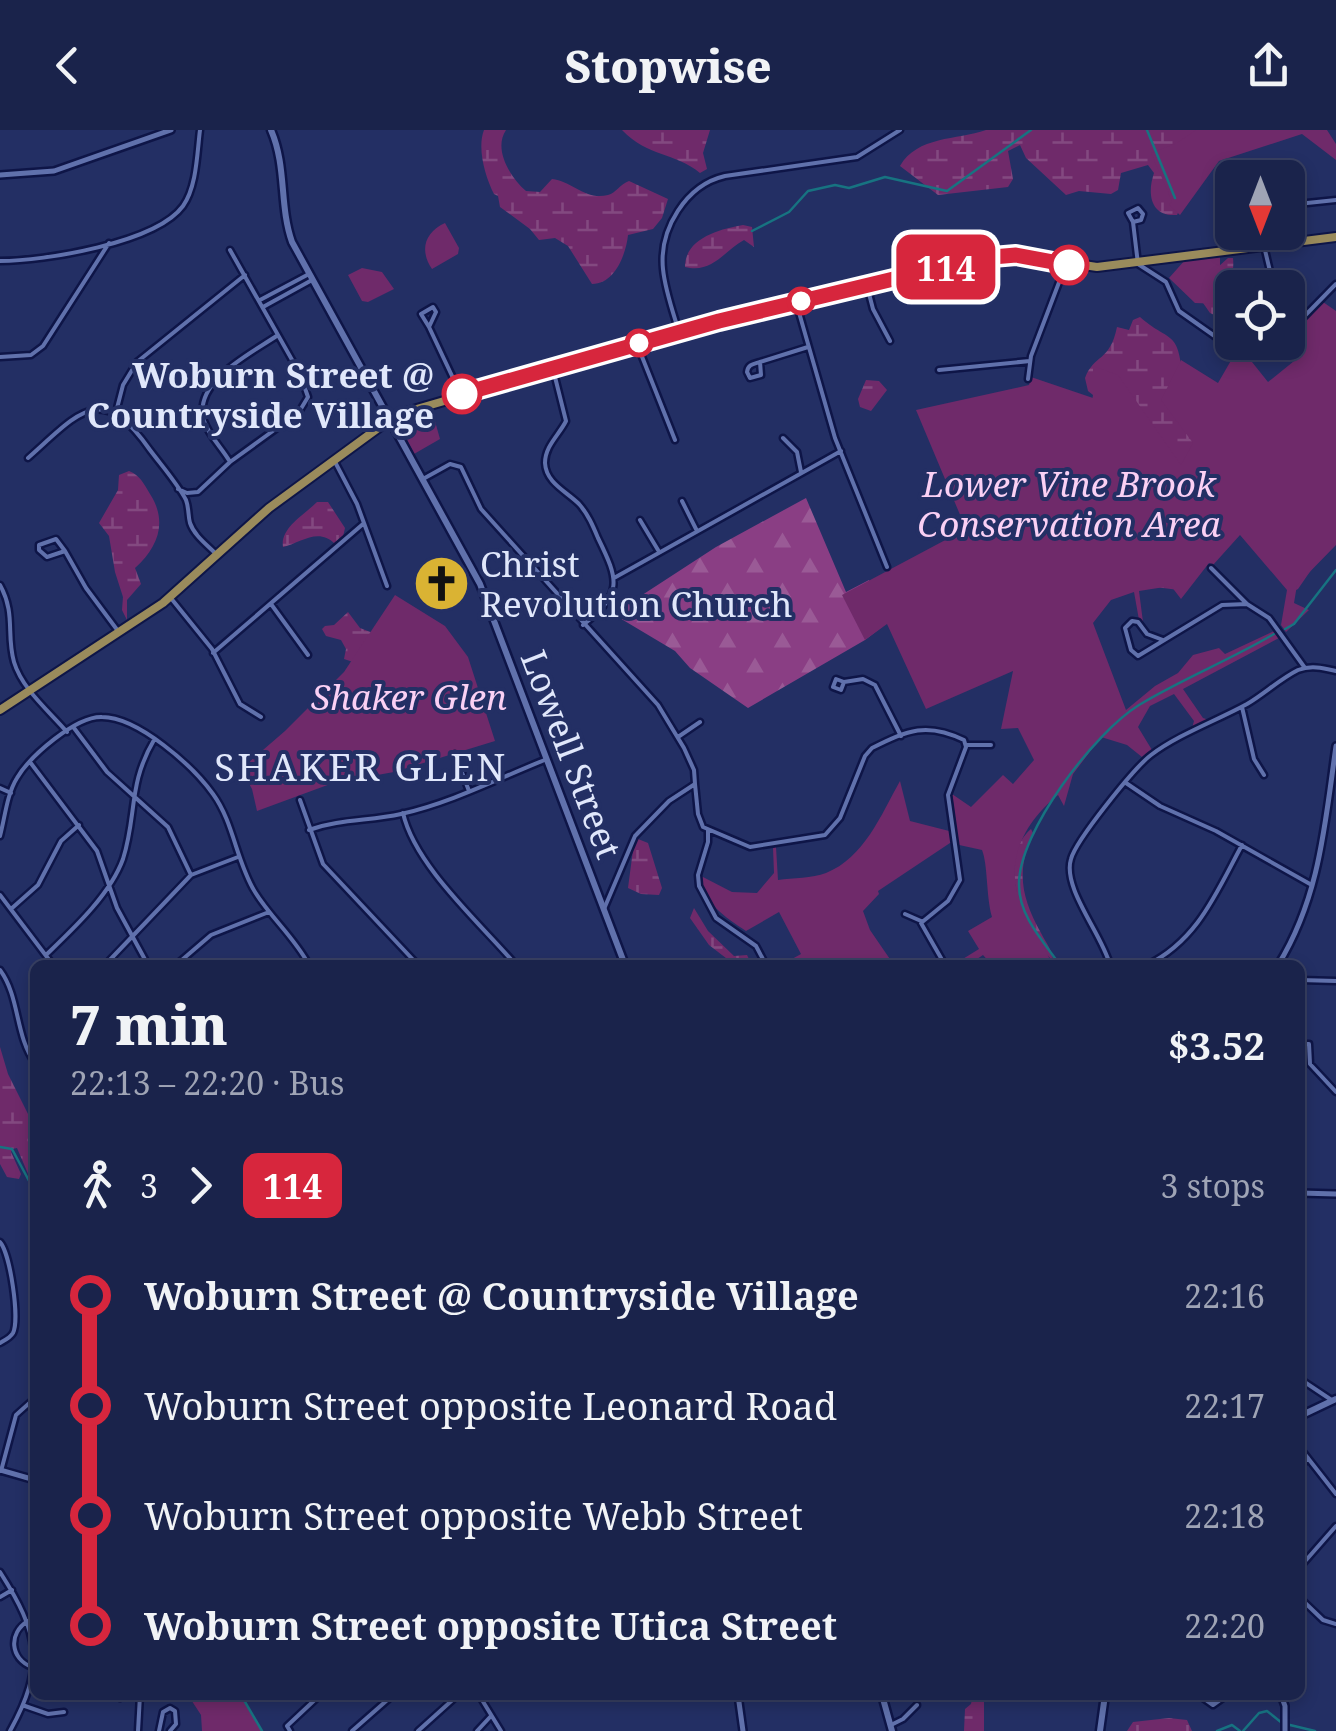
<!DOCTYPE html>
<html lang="en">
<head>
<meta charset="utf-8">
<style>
  :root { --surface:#1a234b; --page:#232b52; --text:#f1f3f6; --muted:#9fa4b5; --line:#384063 }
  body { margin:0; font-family:"Noto Serif",serif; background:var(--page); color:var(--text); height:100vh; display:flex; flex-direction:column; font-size:38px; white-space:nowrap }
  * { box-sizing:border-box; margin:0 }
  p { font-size:32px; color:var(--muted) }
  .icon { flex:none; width:55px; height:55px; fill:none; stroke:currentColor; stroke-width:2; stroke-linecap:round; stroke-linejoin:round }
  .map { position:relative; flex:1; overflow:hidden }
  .drawer { position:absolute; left:30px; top:830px; width:1275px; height:740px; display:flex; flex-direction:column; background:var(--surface); border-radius:15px; box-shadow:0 5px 15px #0003,0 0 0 2px var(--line) }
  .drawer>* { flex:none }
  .badge { padding:0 20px; border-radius:15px; font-size:35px; line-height:65px }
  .needle { width:65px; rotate:180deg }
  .controls { position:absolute; left:1215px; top:30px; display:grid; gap:20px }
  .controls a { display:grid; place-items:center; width:90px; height:90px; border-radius:15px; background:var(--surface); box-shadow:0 5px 15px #0003,0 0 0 2px var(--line); font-size:50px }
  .map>.badge { position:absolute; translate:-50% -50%; box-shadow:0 0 0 5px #fff }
  .legs { display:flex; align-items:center; gap:15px; height:110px; padding:0 40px; font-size:32px }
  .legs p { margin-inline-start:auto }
  .headline { display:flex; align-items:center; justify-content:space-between; height:170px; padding:0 40px }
  h1 { font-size:55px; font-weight:800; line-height:75px }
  ul { padding:0 40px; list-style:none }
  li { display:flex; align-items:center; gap:35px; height:110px; font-size:38px }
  li i { display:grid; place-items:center; width:15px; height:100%; margin:0 12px; background:currentColor }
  li i::after { content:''; width:25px; height:25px; margin:-12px; border:8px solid; border-radius:50%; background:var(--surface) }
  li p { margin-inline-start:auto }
  li:first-child i { background:linear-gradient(#0000 50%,currentColor 0) }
  li:last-child i { background:linear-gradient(currentColor 50%,#0000 0) }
  header { display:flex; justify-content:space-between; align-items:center; height:130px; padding:0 40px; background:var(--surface); font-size:45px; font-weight:800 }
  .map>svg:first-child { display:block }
  .forest { fill:url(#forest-firs) }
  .wetland { fill:url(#wetland-marsh) }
  .green { fill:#6f2a6a }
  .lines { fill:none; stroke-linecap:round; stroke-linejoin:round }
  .stream { stroke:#177381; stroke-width:2.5 }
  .minor-casing { stroke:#0e1547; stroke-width:9 }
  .tertiary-casing { stroke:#0e1547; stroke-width:10 }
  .secondary-casing { stroke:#0e1547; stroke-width:11 }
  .primary-casing { stroke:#0e1547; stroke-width:12 }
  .minor { stroke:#6071ac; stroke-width:4 }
  .tertiary { stroke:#6071ac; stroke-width:5 }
  .secondary { stroke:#6071ac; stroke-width:6 }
  .primary { stroke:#9a8b5c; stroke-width:8 }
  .line-1-casing { stroke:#fff; stroke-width:22 }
  .line-1 { stroke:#d7263d; stroke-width:15 }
  .stop-1-dot { fill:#fff; stroke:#d7263d; stroke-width:5 }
  .labels { text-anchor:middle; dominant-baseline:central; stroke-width:8; stroke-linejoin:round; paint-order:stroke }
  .stop-label { font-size:35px; font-weight:bold; fill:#e0e7fb; stroke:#232f64; text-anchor:end }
  .park-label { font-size:35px; font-style:italic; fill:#fad0f4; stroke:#232f64 }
  .poi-label { font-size:35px; fill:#e0e7fb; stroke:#232f64; text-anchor:start }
  .street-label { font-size:35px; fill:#e0e7fb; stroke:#232f64 }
  .neighbourhood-label { font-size:38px; letter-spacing:2.5px; fill:#e0e7fb; stroke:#232f64 }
</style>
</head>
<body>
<header><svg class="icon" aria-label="back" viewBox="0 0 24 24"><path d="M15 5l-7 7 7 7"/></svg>Stopwise<svg class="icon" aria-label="share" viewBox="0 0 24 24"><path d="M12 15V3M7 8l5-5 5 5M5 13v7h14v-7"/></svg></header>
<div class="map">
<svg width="1336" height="1601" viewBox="0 0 1336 1601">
  <defs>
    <pattern id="forest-firs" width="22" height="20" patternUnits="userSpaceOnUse" patternTransform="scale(2.5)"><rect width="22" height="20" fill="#8a3e84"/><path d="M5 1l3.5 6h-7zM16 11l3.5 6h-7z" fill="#9a5a96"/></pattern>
    <pattern id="wetland-marsh" width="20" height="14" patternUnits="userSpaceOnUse" patternTransform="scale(2.5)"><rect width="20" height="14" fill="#6f2a6a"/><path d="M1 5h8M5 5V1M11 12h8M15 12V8" fill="none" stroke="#834980"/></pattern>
  </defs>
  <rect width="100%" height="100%" fill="#232f64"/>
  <path class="forest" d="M806 368 846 462 869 450 887 493 865 510 748 578 690 538 675 521 613 484 716 417Z"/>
  <path class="wetland" d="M484 0H506C493 19 510 47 526 61L540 62 552 49C572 51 586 71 608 65 616 63 620 54 629 51L668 69 662 88 653 99 628 105C626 124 615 154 592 154L568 116 555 108 539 110 530 99 500 77 498 66 494 64C485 46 477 18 484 0Z
    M622 0H710L703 23 707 39 700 43C674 22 648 27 622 0Z
    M986 0H1217L1177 85C1150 87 1147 63 1154 43L1148 35 1121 43 1118 60 1111 64 1079 61 1066 65 1026 28 1020 15 1008 21 1013 49 1008 57 938 65 900 36C917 6 957 10 986 0Z
    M743 95 752 97 754 117 744 110C724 121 712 144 685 137 685 108 720 99 743 95Z
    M1228 128H1233C1235 148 1226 165 1227 184L1221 188 1210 183 1201 170 1218 137Z
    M1140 187C1168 212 1178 199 1182 243L1318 430 1298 459 1294 461 1257 374 1179 460 1155 457 1092 271 1093 265 1088 261 1085 248C1094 224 1110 232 1117 197L1129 200 1133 190Z
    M866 250 879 251 887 260 871 281 860 277 858 269Z
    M129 341C140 345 144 354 150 364 168 392 158 417 135 438L141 454 127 470V490L122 480 123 467 115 442 109 406 99 393 118 360 119 345Z
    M317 372H328L345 398 342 411 335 414C318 397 301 413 283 417 280 398 304 385 317 372Z
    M348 482 360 498 373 503 353 532 344 529 346 519 341 510 326 506 322 499 325 496 334 495Z
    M1031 699 1033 703C1016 741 1021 767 1041 803 1046 813 1053 821 1053 831 1025 803 994 731 1031 699Z
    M638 709 648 713 662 758 659 765 641 764 628 758 633 720Z
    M694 778 708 801 734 826 747 825 752 835H735L709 815 690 788Z
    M0 917 8 944 35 998 32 1027 35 1060 17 1018 12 1019 11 1022 21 1044 19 1049 7 1047 0 1034Z
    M973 1565H984V1601H964L965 1579 971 1574Z
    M1169 1588 1187 1590 1192 1601H1127L1133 1592Z"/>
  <path class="green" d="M1196 0H1327L1336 14V30L1302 4 1219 31 1180 85 1169 75 1172 71 1151 23 1177 13Z
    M445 93 459 118 458 124 432 139C419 120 425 102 445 93Z
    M1220 125V174L1195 173 1169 148 1185 130Z
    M362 138 382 142 394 159 368 172 362 171 348 145Z
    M1323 172 1336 181V415L1297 455 1294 473 1309 480 1286 502 1281 495 1287 460 1240 405 1213 435 1209 433 1181 469 1171 456 1139 461 1143 492 1139 490 1134 462 1111 470 1093 493 1126 580 1155 556 1178 543 1193 525 1219 518 1225 524 1274 501 1279 508 1183 559 1203 588 1209 590 1192 598 1194 591 1174 564 1150 576 1138 597 1152 620 1142 627 1127 615 1101 607 1073 644 1064 676 1058 665C1026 691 1004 729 1020 771 1029 793 1044 813 1052 835H992L983 825 968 835H953L979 819 968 801 992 787C986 766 988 735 982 720L950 713 878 761 879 764 863 781 870 800 894 835H781L801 824 779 782 746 801C725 787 703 773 701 746L732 762 757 763 774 743 773 718 776 717 778 750C793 748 812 748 826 743 864 728 881 685 900 651L910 691 957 703 952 664 971 677 1003 645 1013 654 1034 630 1018 598 1001 599 1013 541 926 579 887 494 865 510 842 465 966 399 916 280 1029 255 1031 247 1093 268V236L1118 245 1181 335 1193 313 1161 270 1181 230 1218 253 1233 227 1252 232 1268 252 1304 223 1290 204Z
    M431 277 440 309 414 324 398 291Z
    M395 465 445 496 468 527 495 611 394 642 333 653 257 681 252 659 241 639 285 601 344 542Z
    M188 1565H241L262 1601H202L201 1585Z"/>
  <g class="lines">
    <path class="stream" d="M1147 0 1175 68
      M752 101 789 82 808 61 835 55 849 58 885 47 947 61 1031 0
      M1285 499 1294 494 1336 440
      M1060 835C1043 811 1019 786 1019 755 1018 702 1095 602 1139 575 1182 549 1230 530 1274 504
      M0 1017 12 1019 35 1062
      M241 1565 262 1601
      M1290 1595 1315 1601
      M1217 1601 1232 1595 1240 1601
      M1243 1601 1259 1583 1267 1581 1282 1593"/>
    <defs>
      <path id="minor" d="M1288 75 1336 70
        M1133 92 1128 83 1138 78 1143 84 1141 90 1133 92 1138 134 1166 152 1179 181 1216 207 1230 224 1252 227 1276 212
        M1271 102 1273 115
        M1264 116 1274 158
        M0 131C44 131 156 113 183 76 197 56 197 23 200 0
        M867 156 873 179 890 211
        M260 170 309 144
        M796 172 835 308 887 437
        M263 177 312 150
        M429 197 421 184 433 177 436 182 429 197 461 265
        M679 202C673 182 665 160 663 139 659 99 686 55 725 46L857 27 900 0
        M1288 203 1336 154
        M637 214 675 310
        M0 227 31 225 43 216 109 113
        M760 232 761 245 750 248 747 242C748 234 754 234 760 232L808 217
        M553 239 566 291C559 305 545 316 545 333 546 353 566 361 579 374 588 384 593 396 598 408 619 451 623 463 583 495
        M939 240 1030 231
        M1028 249 1031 226 1066 134
        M116 282 123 255 137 232 245 145
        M783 308 797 322 801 342
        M28 328C79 283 101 250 150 320 162 336 177 353 186 370 189 378 188 386 190 393 194 405 206 414 215 423
        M334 330 357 374 387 456
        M230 332C222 318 209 306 204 291 192 251 252 223 278 205
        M423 349 450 334 461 337 481 379 658 575 684 618 694 640 695 654 669 671 635 706 604 779
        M178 359 187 363 198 362 230 332 299 282 308 267 300 244 230 120
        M682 371 697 401
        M640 390 658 420
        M65 421 56 409 39 415V420L47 427 65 421 86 458 118 501
        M1211 438 1247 474 1269 488 1305 538
        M614 448 841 321
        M0 455C16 484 6 504 14 532 22 559 49 581 67 602
        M170 467 212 519 240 574 261 587
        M271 474 308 525
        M1163 510 1147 504 1138 492 1132 491 1125 498 1131 520 1138 526 1222 475 1247 474
        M213 523 363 394
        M844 552 836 549 833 557 841 560 844 552 863 549 875 555 901 606
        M1242 577 1254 629 1264 645
        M74 598 107 642 168 697 191 745
        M678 607 700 592
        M966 615H991
        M455 624 469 661
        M30 632 97 721 117 778 148 835
        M1126 653 1160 676 1216 701 1310 754
        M695 654 698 684 703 697 750 717 825 705 840 688 865 626 872 618C908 600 927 592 964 610L966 617 948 665 960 750 948 771 921 793 945 835
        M0 658 11 663
        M300 670 323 734 418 835
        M403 683C415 736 480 793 516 835
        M309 700C340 689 370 691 401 684 451 673 499 648 547 629
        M708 700V712L698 745 699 756 716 788 756 816 766 835
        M0 706C5 687 7 664 17 648 30 626 76 586 102 587 138 587 193 636 213 664 234 693 236 731 255 762 271 788 295 808 309 835
        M0 765 53 835
        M11 779 38 755 61 711 79 695
        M905 784 921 791
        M46 825C73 799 110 765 123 729 137 685 128 654 154 610
        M105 835 191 745 238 727
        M176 835 211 805 269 782
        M1110 835C1102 804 1062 758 1071 729 1076 710 1134 638 1151 625 1179 604 1216 591 1247 574 1264 564 1280 549 1298 540 1311 535 1323 538 1336 541
        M1147 835C1198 810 1216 763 1242 715
        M0 840C20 867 15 906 35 933
        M1300 850 1336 851
        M1300 914H1309L1310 934 1336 962
        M1300 1080 1303 1063
        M0 1112C10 1123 20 1189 13 1203 10 1208 5 1210 0 1213
        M1300 1249 1333 1271
        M1300 1318 1336 1364
        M1300 1337 1308 1328
        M1 1341 16 1285 35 1268
        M1300 1437 1336 1396
        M0 1442C39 1503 46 1536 10 1601
        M0 1467 12 1460
        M1300 1468 1323 1490 1336 1494
        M28 1491C8 1503 10 1529 32 1537
        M114 1565 120 1568 126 1565
        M479 1565 501 1601
        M1199 1565 1213 1575 1227 1565
        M25 1576 48 1584 64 1582
        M891 1595 903 1589 917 1575
        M138 1601 140 1565
        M159 1601 163 1582 170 1578 175 1581 176 1594 170 1601
        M290 1601 287 1596 320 1565
        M352 1601 393 1565
        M418 1601 458 1565
        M477 1601 491 1586"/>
      <path id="tertiary" d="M0 45 54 41 171 0
        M1278 835C1320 767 1325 693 1336 616
        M1300 1063 1336 1064
        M0 1340 35 1350
        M738 1565 743 1601
        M1281 1565 1285 1576V1601"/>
      <path id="secondary" d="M271 0C287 37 279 75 292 112L480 454 625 835
        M1300 1286 1336 1269
        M882 1565 892 1601
        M1100 1601 1105 1565"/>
      <path id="primary" d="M0 580 163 473 269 378 396 285 719 191 994 126 1016 125 1097 137 1336 107"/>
    </defs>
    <use href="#minor" class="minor-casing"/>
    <use href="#tertiary" class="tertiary-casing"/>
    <use href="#secondary" class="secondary-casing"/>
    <use href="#primary" class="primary-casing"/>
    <use href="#minor" class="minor"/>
    <use href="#tertiary" class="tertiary"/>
    <use href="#secondary" class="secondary"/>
    <use href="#primary" class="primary"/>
  </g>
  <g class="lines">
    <defs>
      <path id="line-1" d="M462 264 719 191 981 128 1016 125 1069 135"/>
    </defs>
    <use href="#line-1" class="line-1-casing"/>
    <use href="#line-1" class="line-1"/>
  </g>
  <defs>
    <symbol id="church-disc" viewBox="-11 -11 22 22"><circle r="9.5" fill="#dab333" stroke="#232f64"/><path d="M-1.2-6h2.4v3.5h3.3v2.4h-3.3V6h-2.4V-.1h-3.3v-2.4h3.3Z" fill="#111"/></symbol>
  </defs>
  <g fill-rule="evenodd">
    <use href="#church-disc" x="410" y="422" width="63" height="63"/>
  </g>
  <g class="stop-1-dot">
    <circle cx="1069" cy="135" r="18"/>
    <circle cx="801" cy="171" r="12"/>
    <circle cx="639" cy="213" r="12"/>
    <circle cx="462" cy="264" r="18"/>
  </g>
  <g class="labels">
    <g class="stop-label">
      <text x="434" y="244">Woburn Street @<tspan x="434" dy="40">Countryside Village</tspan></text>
    </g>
    <g class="park-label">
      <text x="1069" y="353">Lower Vine Brook<tspan x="1069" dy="40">Conservation Area</tspan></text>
      <text x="409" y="566">Shaker Glen</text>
    </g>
    <g class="poi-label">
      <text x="480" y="433">Christ<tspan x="480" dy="40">Revolution Church</tspan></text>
    </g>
    <g class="street-label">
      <text transform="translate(572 624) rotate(69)">Lowell Street</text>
    </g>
    <g class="neighbourhood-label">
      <text x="361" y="636">SHAKER GLEN</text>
    </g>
  </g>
</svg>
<div class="controls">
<a><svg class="needle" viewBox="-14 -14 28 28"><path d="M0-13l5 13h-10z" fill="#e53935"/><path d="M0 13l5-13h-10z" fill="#9fa4b5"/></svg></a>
<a><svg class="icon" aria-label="locate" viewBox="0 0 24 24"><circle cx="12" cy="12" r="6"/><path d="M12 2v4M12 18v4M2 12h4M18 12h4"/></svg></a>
</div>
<b class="badge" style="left:946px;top:137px;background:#d7263d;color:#fff">114</b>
<section class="drawer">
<div class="headline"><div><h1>7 min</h1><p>22:13 – 22:20 · Bus</p></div><b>$3.52</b></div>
<div class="legs"><svg class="icon" aria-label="walk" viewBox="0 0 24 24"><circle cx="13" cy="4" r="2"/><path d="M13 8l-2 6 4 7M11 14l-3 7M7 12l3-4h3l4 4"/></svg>3<svg class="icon" aria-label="forward" viewBox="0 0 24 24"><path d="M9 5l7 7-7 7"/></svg><b class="badge" style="background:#d7263d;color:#fff">114</b><p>3 stops</p></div>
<ul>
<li><i style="color:#d7263d"></i><b>Woburn Street @ Countryside Village</b><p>22:16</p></li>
<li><i style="color:#d7263d"></i><span>Woburn Street opposite Leonard Road</span><p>22:17</p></li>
<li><i style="color:#d7263d"></i><span>Woburn Street opposite Webb Street</span><p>22:18</p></li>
<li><i style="color:#d7263d"></i><b>Woburn Street opposite Utica Street</b><p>22:20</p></li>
</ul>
</section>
</div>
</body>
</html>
